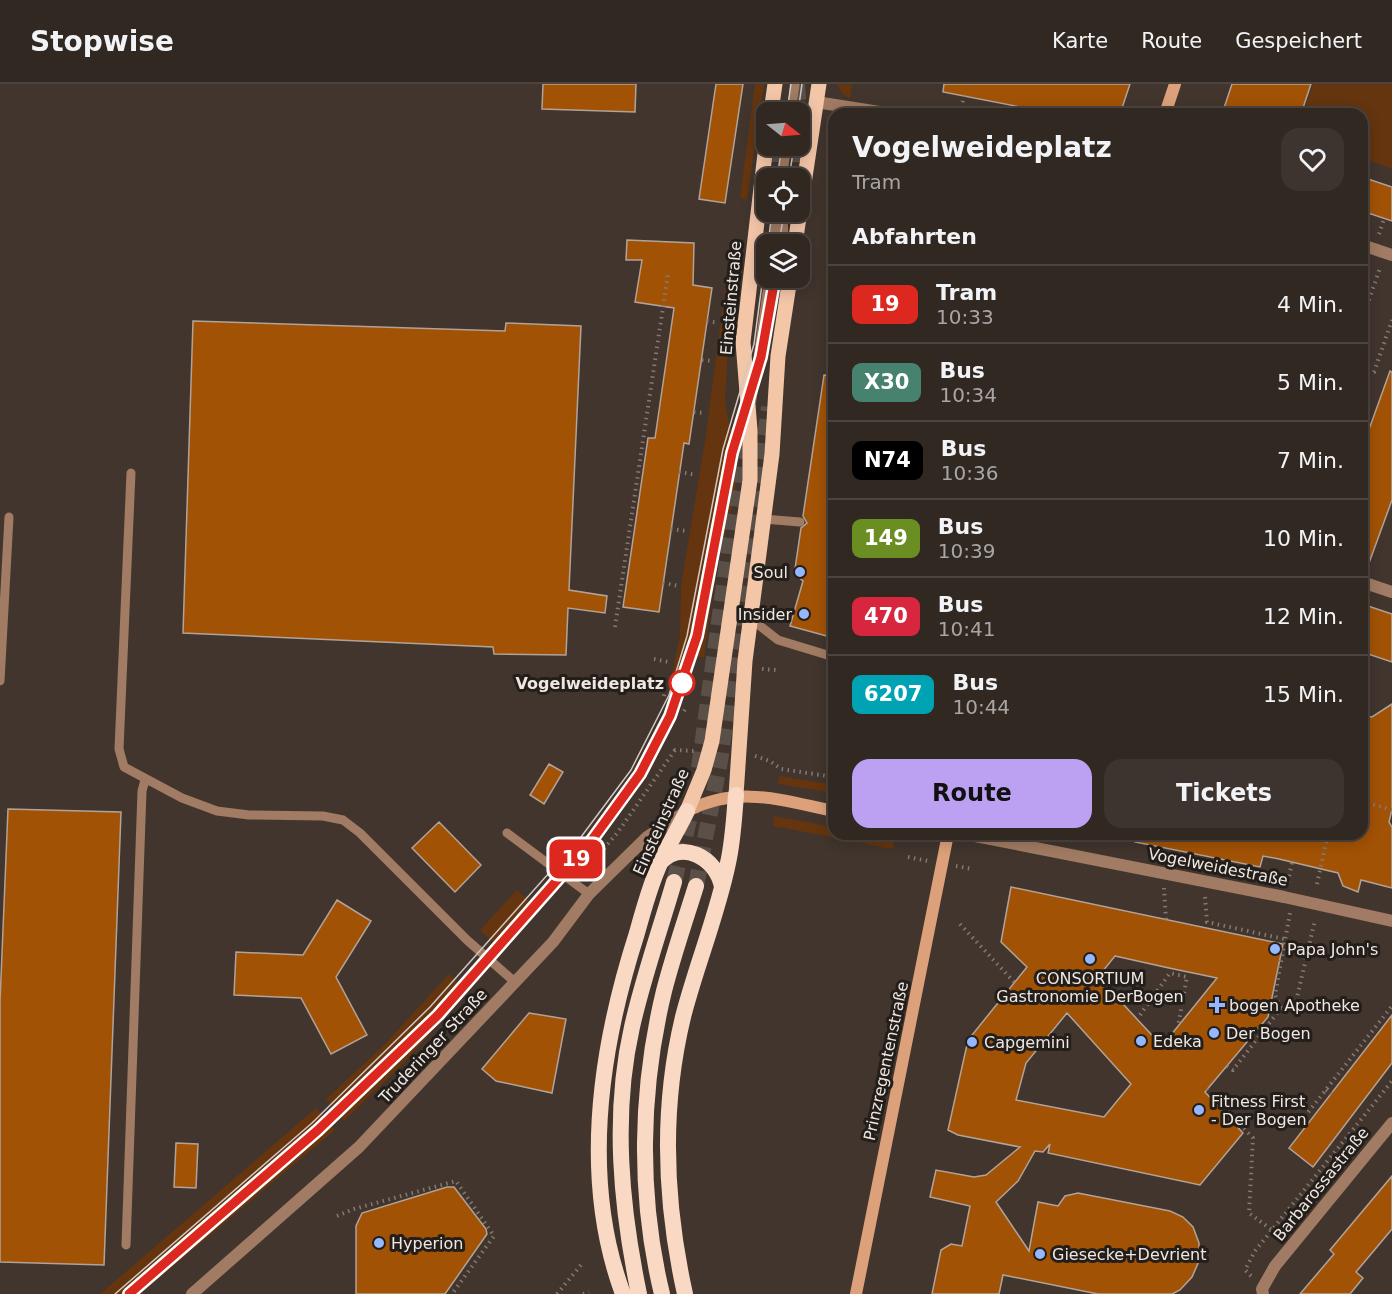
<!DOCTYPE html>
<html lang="de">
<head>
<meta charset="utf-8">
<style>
  :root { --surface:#312822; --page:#3d342f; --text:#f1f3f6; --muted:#a8a6a5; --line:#4c4440; --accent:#bca0f2 }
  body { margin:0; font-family:"DejaVu Sans",sans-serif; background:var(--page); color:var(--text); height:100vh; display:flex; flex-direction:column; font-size:22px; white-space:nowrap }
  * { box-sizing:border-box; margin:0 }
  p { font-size:20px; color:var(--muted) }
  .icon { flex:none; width:33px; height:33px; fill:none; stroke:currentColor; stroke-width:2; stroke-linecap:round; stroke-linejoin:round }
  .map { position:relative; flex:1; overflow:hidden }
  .side { position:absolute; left:828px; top:24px; width:540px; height:732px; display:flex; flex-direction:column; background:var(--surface); border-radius:18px; box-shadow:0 3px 15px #0003,0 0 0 2px var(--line) }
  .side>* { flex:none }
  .badge { padding:0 12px; border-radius:9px; font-size:21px; line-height:39px }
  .needle { width:39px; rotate:107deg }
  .tools { position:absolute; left:756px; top:18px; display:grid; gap:12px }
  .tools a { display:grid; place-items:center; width:54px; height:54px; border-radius:12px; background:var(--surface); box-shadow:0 3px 15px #0003,0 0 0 2px var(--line); font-size:30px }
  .map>.badge { position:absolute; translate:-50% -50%; box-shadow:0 0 0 3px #fff }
  h2 { padding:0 24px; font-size:22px; line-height:54px }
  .round { display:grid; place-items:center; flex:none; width:63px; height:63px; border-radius:18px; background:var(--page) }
  .summary { display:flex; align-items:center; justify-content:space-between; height:102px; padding:0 24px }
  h1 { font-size:28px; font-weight:700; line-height:45px }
  .cta { display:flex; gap:12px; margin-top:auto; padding:12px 24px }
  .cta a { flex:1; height:69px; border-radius:18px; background:var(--accent); color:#111; font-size:24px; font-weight:700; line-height:69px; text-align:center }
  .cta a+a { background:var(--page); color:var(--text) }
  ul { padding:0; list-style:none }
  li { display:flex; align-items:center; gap:18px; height:78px; padding:0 24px; border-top:2px solid var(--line) }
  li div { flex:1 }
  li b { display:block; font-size:22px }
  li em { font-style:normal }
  li .badge { min-width:66px; font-weight:700; text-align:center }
  header { display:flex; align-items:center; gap:36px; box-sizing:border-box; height:84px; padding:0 30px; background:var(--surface); border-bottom:2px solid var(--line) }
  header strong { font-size:28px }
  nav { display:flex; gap:33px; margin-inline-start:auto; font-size:21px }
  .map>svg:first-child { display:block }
  .green { fill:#64350f }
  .building { fill:#a25205; stroke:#b2a399; stroke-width:1.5; fill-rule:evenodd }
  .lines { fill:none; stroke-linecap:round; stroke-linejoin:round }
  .trunk-tunnel { stroke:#5b5048; stroke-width:16; stroke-dasharray:16 8; stroke-linecap:butt }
  .path { stroke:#857a73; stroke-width:4; stroke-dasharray:1.5 4.5; stroke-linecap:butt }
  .service { stroke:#a17b63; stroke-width:9 }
  .minor { stroke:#a17b63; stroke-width:12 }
  .secondary { stroke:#dca17a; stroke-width:12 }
  .primary { stroke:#f4c6a8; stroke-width:15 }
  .trunk { stroke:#f9d8c4; stroke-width:16 }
  .tram { stroke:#d1c8c3; stroke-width:1.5 }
  .line-casing { stroke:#fff; stroke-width:14 }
  .line { stroke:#dc281e; stroke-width:9 }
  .poi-dot { fill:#95b7fd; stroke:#231e1a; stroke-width:2 }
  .stop-dot { fill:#fff; stroke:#dc281e; stroke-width:3 }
  .labels { text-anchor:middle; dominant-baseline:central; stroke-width:6; stroke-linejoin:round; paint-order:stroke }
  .street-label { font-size:16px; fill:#efe7e2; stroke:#231e1a }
  .poi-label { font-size:16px; fill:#efe7e2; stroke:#231e1a; text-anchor:start }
  .stop-label { font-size:16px; font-weight:bold; fill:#efe7e2; stroke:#231e1a; text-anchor:end }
</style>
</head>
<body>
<header>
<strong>Stopwise</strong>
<nav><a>Karte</a><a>Route</a><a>Gespeichert</a></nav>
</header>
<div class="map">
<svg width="1392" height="1210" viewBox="0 0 1392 1210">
  <rect width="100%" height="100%" fill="#41352d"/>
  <path class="green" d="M755 0H764L747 116 740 114Z
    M837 0H852L850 15 842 9Z
    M1313 0H1392V85L1362 74V30H1303Z
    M726 198 732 199 725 316 729 340 738 363 735 413 715 487 704 574 696 572 681 617 669 605 680 551 681 502 705 357Z
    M779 692 834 701V709L778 700Z
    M774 732 834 743V750H872L895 754 893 765 773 742Z
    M517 806 538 825 500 865 480 846Z
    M449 890 467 908 407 976 344 1037 326 1015 384 961Z
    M316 1024 335 1046 140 1210H100Z"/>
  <path class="building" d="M543 0H636L635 28 542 25Z
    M716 0H743L725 119 699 115Z
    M944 0H1130L1120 30H1056L943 8Z
    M1232 0H1311L1301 30H1222Z
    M1362 93 1392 103V137L1362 127Z
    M627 156 694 159 693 201 712 204 689 360 684 359 659 528 623 523 648 354H655L674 224 635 218 642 176H626Z
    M193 237 505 247 506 239 581 242 569 506 607 512 605 529 568 524 566 571 494 570 493 563 183 549Z
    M1390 287 1392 288V416L1365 490H1362V365Z
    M824 291 834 292V554L790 542 803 497 797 492 795 485 801 444 807 439 803 432Z
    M1362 520 1392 530V578L1362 568Z
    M1392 620V726L1389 738 1392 743V804L1361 796 1358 808 1343 802 1338 789 1279 775 1263 772 1260 783 1135 758 1136 750H1362V631L1372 633Z
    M549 680 563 688 544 720 530 711Z
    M8 725 121 728 104 1181 0 1178V917Z
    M439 738 481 781 455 808 412 764Z
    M1011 803 1283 860 1268 933 1205 1008 1243 1049 1200 1101 1048 1069 1050 1060 1043 1068 1035 1067 1018 1097 996 1118 1029 1167 1038 1118 1058 1122 1065 1112 1078 1109 1170 1127 1183 1133 1193 1143 1199 1159V1177L1192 1193 1180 1206 1172 1210H1098L1003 1191 999 1210H932L941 1166 951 1160 962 1162 970 1122 930 1113 936 1086 974 1093 986 1091 1020 1063 958 1051 948 1046 968 956 1027 883 1001 858ZM1115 872 1169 884 1217 894 1162 962 1098 893ZM1067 929 1131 1000 1104 1033 1016 1016 1026 979Z
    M337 816 371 837 336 893 367 951 331 970 301 914 234 911 236 868 303 871Z
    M529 929 566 935 552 1009 496 997 482 985Z
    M1392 931V979L1313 1083 1289 1064Z
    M176 1059 198 1060 196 1104 174 1103Z
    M1392 1092V1145L1356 1188 1363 1194 1350 1210H1300L1334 1170 1330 1166Z
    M447 1103H454L486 1145 487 1150 445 1210H356V1142L362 1129Z"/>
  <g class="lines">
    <path class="trunk-tunnel" d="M797 0 799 28
      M778 62V94
      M799 62 800 100
      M699 684 745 347
      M674 798 692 724
      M696 802 720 677 769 323"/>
    <path class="path" d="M960 30 964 12
      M1379 150 1384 135
      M1369 216 1380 184
      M707 237 718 239
      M702 276 712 277
      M1362 290 1374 288 1392 236
      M694 328 704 329
      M679 388 696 391
      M671 445 687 447
      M663 499 679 502
      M615 543 668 190
      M654 575 669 578
      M762 585 776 586
      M664 612 665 608
      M684 627 686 624
      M674 666 694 667
      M755 672 770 677 781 685 834 693
      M1362 717 1392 726
      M558 769 567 758
      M908 773 928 777
      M956 782 972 785
      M587 789 590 781 618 748 675 666
      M1288 798 1292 778
      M1317 800 1328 750
      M1164 804 1166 836
      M1205 813 1207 838 1284 855
      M960 840 1014 898
      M1281 924 1275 911 1290 829
      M1140 931 1170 889 1187 893 1178 942
      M1227 982 1233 986 1281 924 1294 926 1315 836
      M1207 1005 1253 1054 1249 1129 1272 1146
      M1326 1006 1332 1010
      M1308 1041 1302 1036 1392 922
      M337 1132 354 1125 456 1097 494 1152 452 1210
      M1251 1192 1245 1186 1255 1167 1392 997
      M557 1210 581 1181
      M583 1210 589 1208"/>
    <path class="service" d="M791 28 795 0
      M782 94 787 62
      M783 128 784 160
      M773 160 777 128
      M752 316 769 194
      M131 389 119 665 124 683 182 714 217 727 249 731 323 732 343 736 360 749 467 856 516 899
      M763 435 800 438
      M751 535 778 556 834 573
      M0 597 9 433
      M507 749 589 810
      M126 1161 142 707 145 696"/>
    <path class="minor" d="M816 18 892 30
      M1362 161 1392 171
      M1362 498 1392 508
      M965 750 1284 813 1392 837
      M192 1210 359 1063 553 858 589 810 647 753 687 727
      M1263 1210 1262 1205 1275 1182 1392 1039"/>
    <path class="secondary" d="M1165 30 1175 0
      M687 727C739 701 780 716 834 727
      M856 1210 948 750"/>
    <path class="primary" d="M771 28 775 0
      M795 160 819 0
      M736 711 745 577 772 370 778 272 790 194
      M687 727 704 686 712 657 750 396V346L743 258 766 61"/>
    <path class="trunk" d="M659 780C681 754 717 774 722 803
      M623 1210C580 1094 600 964 637 849 643 827 649 805 658 784 666 764 678 746 687 727
      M639 1210C621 1123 612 1031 632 943 643 894 660 846 674 798
      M662 1210C638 1111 640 1006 664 907 673 872 685 837 696 802
      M685 1210C665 1120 661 1024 683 933 696 882 717 832 728 779 733 757 734 734 736 711"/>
    <path class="tram" d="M787 28 791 0
      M798 28 802 0
      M777 94 782 62
      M789 94 794 62
      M768 160 772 128
      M779 160 784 128
      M115 1210 312 1039 430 923 581 753 631 686 669 611 687 552 723 365 754 260 766 170
      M129 1210 318 1046 438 931 589 760 640 690 670 632 697 552 732 369 761 273 775 194"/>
  </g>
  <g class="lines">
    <defs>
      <path id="line" d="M129 1210 318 1046 438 931 589 760 640 690 670 632 697 552 732 369 761 273 775 194"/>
    </defs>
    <use href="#line" class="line-casing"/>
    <use href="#line" class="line"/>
  </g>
  <g class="poi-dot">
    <circle cx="800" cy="488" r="6"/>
    <circle cx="804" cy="530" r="6"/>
    <circle cx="1275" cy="865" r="6"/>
    <circle cx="1090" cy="875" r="6"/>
    <path d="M1214 912h6v6h6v6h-6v6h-6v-6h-6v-6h6z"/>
    <circle cx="1214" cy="949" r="6"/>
    <circle cx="1141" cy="957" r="6"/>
    <circle cx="972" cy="958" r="6"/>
    <circle cx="1199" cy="1026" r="6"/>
    <circle cx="379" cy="1159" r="6"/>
    <circle cx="1040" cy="1170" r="6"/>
  </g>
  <circle class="stop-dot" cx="682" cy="599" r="12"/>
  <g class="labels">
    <g class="street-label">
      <text transform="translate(731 214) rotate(-85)">Einsteinstraße</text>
      <text transform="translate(661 738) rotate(-66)">Einsteinstraße</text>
      <text transform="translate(1218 783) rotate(11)">Vogelweidestraße</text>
      <text transform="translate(433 962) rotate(-47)">Truderinger Straße</text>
      <text transform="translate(886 977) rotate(-78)">Prinzregentenstraße</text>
      <text transform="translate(1321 1100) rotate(-51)">Barbarossastraße</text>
    </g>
    <g class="poi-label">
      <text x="788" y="488" text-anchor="end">Soul</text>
      <text x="792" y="530" text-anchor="end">Insider</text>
      <text x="1287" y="865">Papa John's</text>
      <text x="1090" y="894" text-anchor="middle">CONSORTIUM<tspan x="1090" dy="18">Gastronomie DerBogen</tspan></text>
      <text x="1229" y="921">bogen Apotheke</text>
      <text x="1226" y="949">Der Bogen</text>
      <text x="1153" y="957">Edeka</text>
      <text x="984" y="958">Capgemini</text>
      <text x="1211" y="1017">Fitness First<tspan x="1211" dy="18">- Der Bogen</tspan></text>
      <text x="391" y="1159">Hyperion</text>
      <text x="1052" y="1170">Giesecke+Devrient</text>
    </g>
    <g class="stop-label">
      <text x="664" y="599">Vogelweideplatz</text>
    </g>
  </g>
</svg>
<div class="tools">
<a><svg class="needle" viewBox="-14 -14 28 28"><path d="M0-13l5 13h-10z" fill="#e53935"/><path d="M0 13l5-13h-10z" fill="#a8a6a5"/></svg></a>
<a><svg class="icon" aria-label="locate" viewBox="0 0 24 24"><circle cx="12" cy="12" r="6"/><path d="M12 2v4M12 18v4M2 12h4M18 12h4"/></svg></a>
<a><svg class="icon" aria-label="layers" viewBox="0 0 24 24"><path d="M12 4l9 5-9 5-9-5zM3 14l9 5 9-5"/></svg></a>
</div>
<b class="badge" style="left:576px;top:775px;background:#dc281e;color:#fff">19</b>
<section class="side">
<div class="summary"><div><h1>Vogelweideplatz</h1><p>Tram</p></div><a class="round"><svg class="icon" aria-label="heart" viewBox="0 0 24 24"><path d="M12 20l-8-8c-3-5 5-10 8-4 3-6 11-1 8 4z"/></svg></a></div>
<h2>Abfahrten</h2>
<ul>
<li><span class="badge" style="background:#dc281e;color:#fff">19</span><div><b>Tram</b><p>10:33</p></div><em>4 Min.</em></li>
<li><span class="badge" style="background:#46826e;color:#fff">X30</span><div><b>Bus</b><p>10:34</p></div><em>5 Min.</em></li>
<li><span class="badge" style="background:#000;color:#fff">N74</span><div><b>Bus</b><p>10:36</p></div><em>7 Min.</em></li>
<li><span class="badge" style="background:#6b8e23;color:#fff">149</span><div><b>Bus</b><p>10:39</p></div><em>10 Min.</em></li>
<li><span class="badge" style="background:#d7263d;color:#fff">470</span><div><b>Bus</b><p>10:41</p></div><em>12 Min.</em></li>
<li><span class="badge" style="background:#00a3b4;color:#fff">6207</span><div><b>Bus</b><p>10:44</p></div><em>15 Min.</em></li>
</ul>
<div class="cta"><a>Route</a><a>Tickets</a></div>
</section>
</div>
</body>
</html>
